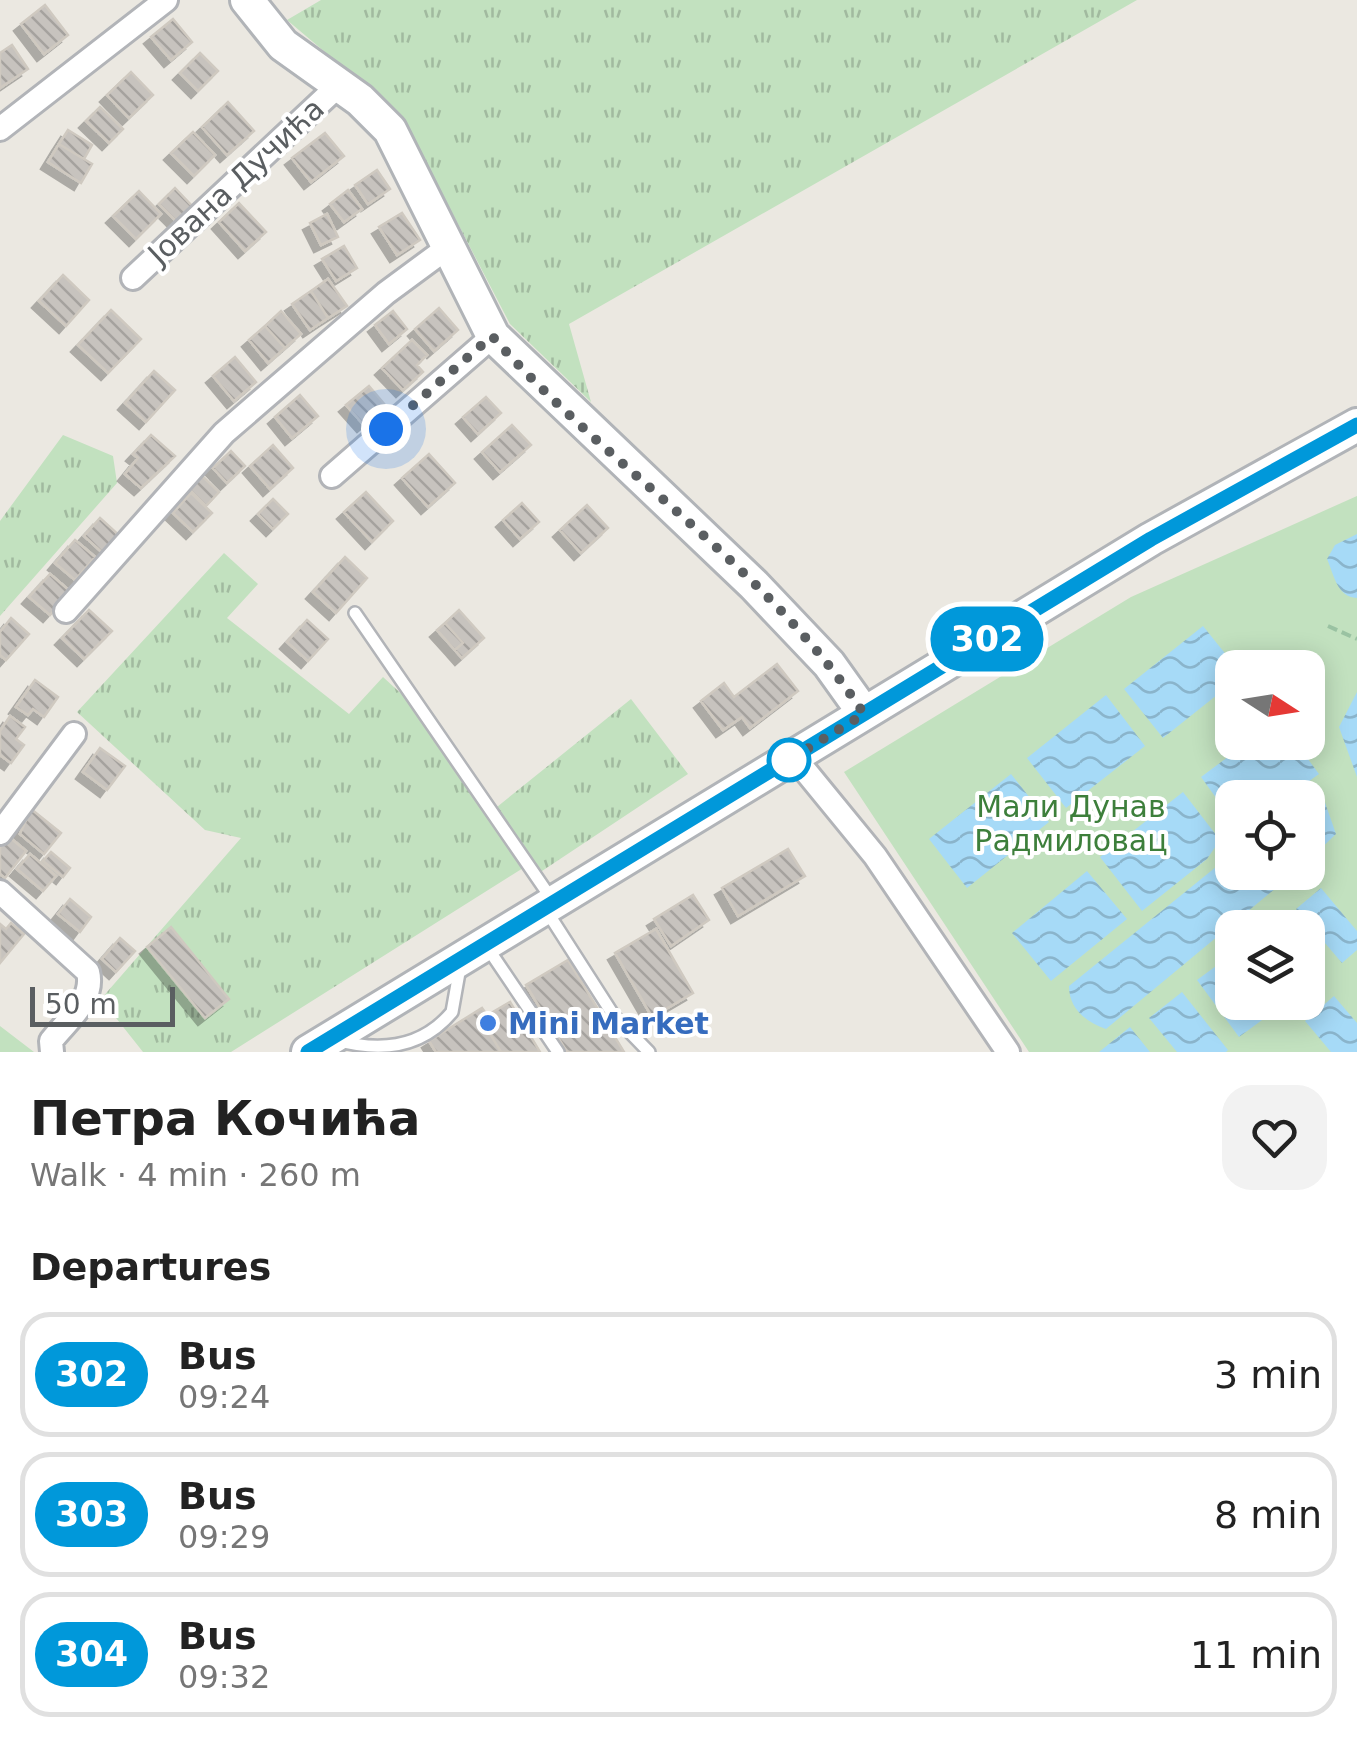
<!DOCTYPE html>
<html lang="en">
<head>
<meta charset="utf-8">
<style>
  :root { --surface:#fff; --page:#f2f2f2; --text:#222; --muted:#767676; --line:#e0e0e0 }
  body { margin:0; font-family:"DejaVu Sans",sans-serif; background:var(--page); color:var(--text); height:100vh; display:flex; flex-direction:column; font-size:38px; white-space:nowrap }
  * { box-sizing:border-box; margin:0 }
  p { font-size:32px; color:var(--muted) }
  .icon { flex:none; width:55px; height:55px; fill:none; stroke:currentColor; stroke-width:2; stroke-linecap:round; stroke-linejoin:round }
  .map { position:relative; height:1052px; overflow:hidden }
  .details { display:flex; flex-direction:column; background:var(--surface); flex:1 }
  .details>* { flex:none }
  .badge { padding:0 20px; border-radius:32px; font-size:35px; line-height:65px }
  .needle { width:65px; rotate:102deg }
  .buttons { position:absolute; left:1215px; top:650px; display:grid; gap:20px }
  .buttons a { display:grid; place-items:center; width:110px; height:110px; border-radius:20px; background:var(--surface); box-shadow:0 5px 25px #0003; font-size:50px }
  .scale { position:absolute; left:30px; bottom:25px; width:145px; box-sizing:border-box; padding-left:10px; border:5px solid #5a5e61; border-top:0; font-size:28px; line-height:35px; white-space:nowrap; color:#5a5e61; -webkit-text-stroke:8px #fff; paint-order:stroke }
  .you { position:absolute; width:50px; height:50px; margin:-25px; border:8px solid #fff; border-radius:50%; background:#1a73e8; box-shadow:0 0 0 15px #1a73e833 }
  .map>.badge { position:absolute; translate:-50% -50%; box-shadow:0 0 0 5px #fff }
  h2 { padding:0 30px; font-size:38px; line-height:90px }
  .round { display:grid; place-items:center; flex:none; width:105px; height:105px; border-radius:30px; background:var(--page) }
  .overview { display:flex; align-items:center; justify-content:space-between; height:170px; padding:0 30px }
  h1 { font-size:48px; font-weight:800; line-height:75px }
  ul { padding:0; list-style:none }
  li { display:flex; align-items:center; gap:30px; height:125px; margin:0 20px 15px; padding:0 10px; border:5px solid var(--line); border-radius:30px }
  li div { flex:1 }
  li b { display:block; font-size:38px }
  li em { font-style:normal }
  li .badge { min-width:110px; font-weight:700; text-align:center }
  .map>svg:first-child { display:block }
  .grass { fill:url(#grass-tufts) }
  .park { fill:#c2e1bf; fill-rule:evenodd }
  .water { fill:url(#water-waves) }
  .building { fill:url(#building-back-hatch); stroke:#cfc9c0; stroke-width:2.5; filter:url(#shadow) }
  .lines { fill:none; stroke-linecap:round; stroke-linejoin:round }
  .lane-casing { stroke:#b2b4b8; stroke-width:16 }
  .street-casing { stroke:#b2b4b8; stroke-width:28 }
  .secondary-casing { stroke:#b1b4b8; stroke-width:38 }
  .path { stroke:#9ac2a2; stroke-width:4; stroke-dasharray:10 5; stroke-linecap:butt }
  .lane { stroke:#fff; stroke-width:11 }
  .street { stroke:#fff; stroke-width:22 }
  .secondary { stroke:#fff; stroke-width:32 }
  .line-casing { stroke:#fff; stroke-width:22 }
  .line { stroke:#0098da; stroke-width:15 }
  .walk { stroke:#5a5e61; stroke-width:10; stroke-dasharray:0 18 }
  .stop-dot { fill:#fff; stroke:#0098da; stroke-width:5 }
  .shop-dot { fill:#3f7fe0; stroke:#fff; stroke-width:4 }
  .labels { text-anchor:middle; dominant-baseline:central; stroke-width:8; stroke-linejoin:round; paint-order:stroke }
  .street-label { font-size:30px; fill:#5a5e61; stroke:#fff }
  .park-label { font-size:30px; fill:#3d7f3b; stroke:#fff }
  .shop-label { font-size:30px; font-weight:bold; fill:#366cbe; stroke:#fff; text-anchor:start }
</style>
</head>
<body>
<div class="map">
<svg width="1357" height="1052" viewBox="0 0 1357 1052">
  <defs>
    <pattern id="grass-tufts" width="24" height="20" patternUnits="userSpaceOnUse" patternTransform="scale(2.5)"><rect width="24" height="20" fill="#c2e1bf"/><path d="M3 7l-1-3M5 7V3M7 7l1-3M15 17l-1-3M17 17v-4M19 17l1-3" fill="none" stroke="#a1ba9f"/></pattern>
    <pattern id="water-waves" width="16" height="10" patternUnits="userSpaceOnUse" patternTransform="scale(2.5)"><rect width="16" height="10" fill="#a6daf7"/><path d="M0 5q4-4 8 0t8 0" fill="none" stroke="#8ab4cb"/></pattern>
    <pattern id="building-back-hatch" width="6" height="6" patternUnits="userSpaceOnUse" patternTransform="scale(2.5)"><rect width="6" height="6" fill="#c7c3be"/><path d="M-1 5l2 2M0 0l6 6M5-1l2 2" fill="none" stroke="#a5a29e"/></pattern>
    <filter id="shadow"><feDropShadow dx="-7" dy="7" stdDeviation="0" flood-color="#0004"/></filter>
  </defs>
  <rect width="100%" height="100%" fill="#ebe8e1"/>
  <path class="grass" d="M321 0H1137L569 324 591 402 510 324 432 174 390 107 287 20Z
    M63 435 113 456 117 483 0 616V521Z
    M224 553 258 584 227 618 349 714 383 677 432 722 492 811 631 699 688 774 536 875 528 865 231 1052H143L101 999 241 838 205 830 77 712Z
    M0 1026 34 1052H0Z"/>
  <path class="park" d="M1357 496V1052H1029L844 772 1131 597ZM1232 668H1308V742H1232ZM1232 798H1308V872H1232ZM1232 928H1308V1002H1232Z"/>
  <path class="water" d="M1357 534V598C1337 597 1334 575 1327 559L1335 545Z
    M1203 626 1236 667 1232 683 1163 738 1124 689Z
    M1357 692V777L1339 727Z
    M1106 695 1145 746 1066 808 1027 758Z
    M1248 742 1296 743 1319 774 1287 797 1232 798V820L1201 777Z
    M1011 774 1049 822 967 888 929 839Z
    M1183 792 1220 840 1207 859 1142 911 1100 857Z
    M1322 794 1336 834 1308 861V803Z
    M1232 854V872L1294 873 1106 1029C1086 1022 1069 1009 1069 986Z
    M1087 871 1127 919 1051 981 1012 933Z
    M1321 888 1357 931V950L1342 963 1296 909Z
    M1231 955 1232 1002 1266 1003 1273 1012 1239 1037 1197 980Z
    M1182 992 1228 1050 1226 1052H1177L1149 1018Z
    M1334 996 1357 1023V1052H1331L1305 1021Z
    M1130 1027 1150 1052H1099Z"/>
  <path class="building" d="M45 5 68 35 44 54 21 24Z
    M173 19 192 42 171 60 151 37Z
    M12 45 28 69 0 88V53Z
    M200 53 218 71 198 91 180 73Z
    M131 72 153 95 129 118 107 95Z
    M228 102 254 131 227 155 202 127Z
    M100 107 123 129 109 143 86 121Z
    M68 130 92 145 84 159 59 144Z
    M193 132 215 155 194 176 171 153Z
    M325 133 344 156 311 182 292 158Z
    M59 144 92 164 81 183 48 162Z
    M377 170 390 189 368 204 355 185Z
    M175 188 193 207 177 222 159 204Z
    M348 190 362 209 344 222 330 204Z
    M139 191 161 214 136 239 113 216Z
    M239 203 266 232 245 251 219 222Z
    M402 213 420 240 397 255 379 227Z
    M327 214 338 237 321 245 310 223Z
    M344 246 357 268 336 281 322 259Z
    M63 275 89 300 66 326 39 301Z
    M328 279 347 306 328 318 311 291Z
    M311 291 328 318 310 330 292 304Z
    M439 308 458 330 434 351 415 329Z
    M111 310 141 339 108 373 78 345Z
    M281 311 301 334 285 348 265 326Z
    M393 311 407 329 389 344 375 325Z
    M265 326 285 348 268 363 249 340Z
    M412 340 427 355 417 365 423 372 403 390 382 368Z
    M235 357 256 382 234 401 213 376Z
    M154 371 175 390 146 422 125 403Z
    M369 386 386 406 364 425 346 405Z
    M300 395 318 416 292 438 275 417Z
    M486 397 501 413 478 434 463 417Z
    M512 425 531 445 500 472 482 452Z
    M151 435 175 456 141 488 125 474 138 458 133 454Z
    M273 445 293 468 270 489 250 466Z
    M231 451 245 466 227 483 213 468Z
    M429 454 455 483 428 507 402 478Z
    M199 473 219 492 206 506 186 486Z
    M366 492 393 521 372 542 344 512Z
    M191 493 212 513 193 532 173 513Z
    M273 499 288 514 273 529 258 514Z
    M522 503 539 522 520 539 503 520Z
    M587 505 608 528 581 553 560 530Z
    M100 518 121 537 105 555 84 536Z
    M75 540 95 557 75 580 55 563Z
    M345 557 367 578 336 613 313 592Z
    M50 574 71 592 50 615 29 597Z
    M89 610 112 631 84 659 62 638Z
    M459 610 484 638 462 658 455 650 463 643 445 623Z
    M11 618 29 634 6 660 0 655V632Z
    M307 620 328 639 308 661 287 642Z
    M445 623 463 643 455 650 437 630Z
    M777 664 798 691 750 728 742 717 723 730 701 701 724 683 734 697Z
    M35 680 58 697 44 717 33 709 28 715 16 707Z
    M10 716 25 727 16 739 24 745 11 763 0 755V731Z
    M100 748 125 766 107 790 83 772Z
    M31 809 61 833 44 854 20 834Z
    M8 836 26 851 5 878 0 874V845Z
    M788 849 805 876 738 916 722 888Z
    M51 852 70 868 63 877 43 861Z
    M30 854 56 876 43 891 17 869Z
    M693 895 709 920 671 946 654 919Z
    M70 899 91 917 80 932 58 914Z
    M11 923 24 934 0 963V924L6 929Z
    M171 927 229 999 205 1018 147 947Z
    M656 929 693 993 652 1017 615 953Z
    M120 938 135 951 116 972 102 959Z
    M568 960 624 1052H567L526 985Z
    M510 1002 540 1052H501L481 1019Z
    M482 1008 487 1015 481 1019 501 1052H436L429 1041Z"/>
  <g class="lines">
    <defs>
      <path id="lane" d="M355 613 553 901
        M546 910 614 1016 649 1052
        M487 947 558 1052
        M336 1040C379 1052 421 1049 452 1012L460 967"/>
      <path id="street" d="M0 129 166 0
        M133 278 339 85
        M332 476 493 336
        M66 611 224 433 386 293 447 248
        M794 757 875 856 1008 1052
        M0 833 74 734
        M0 892 88 972C95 1000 67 1020 51 1041L52 1052"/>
      <path id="secondary" d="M247 0 283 45 360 100 390 130 493 336 754 585 829 664 864 713
        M308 1052 1151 539 1357 425"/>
    </defs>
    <use href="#lane" class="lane-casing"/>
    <use href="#street" class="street-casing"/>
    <use href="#secondary" class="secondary-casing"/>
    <path class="path" d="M1328 626 1357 639"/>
    <use href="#lane" class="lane"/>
    <use href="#street" class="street"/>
    <use href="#secondary" class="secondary"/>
  </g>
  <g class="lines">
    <defs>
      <path id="line" d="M308 1052 1151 539 1357 425"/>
    </defs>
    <use href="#line" class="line-casing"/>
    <use href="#line" class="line"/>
    <path class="walk" d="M386 429 492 336C608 468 766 565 864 714L789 760"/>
  </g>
  <circle class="stop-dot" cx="789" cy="760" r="20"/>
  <circle class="shop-dot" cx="488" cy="1023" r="10"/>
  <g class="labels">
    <g class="street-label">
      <text transform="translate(236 181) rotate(-43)">Јована Дучића</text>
    </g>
    <g class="park-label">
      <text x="1071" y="806">Мали Дунав<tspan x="1071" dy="34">Радмиловац</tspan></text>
    </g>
    <g class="shop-label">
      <text x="508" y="1023">Mini Market</text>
    </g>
  </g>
</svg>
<div class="buttons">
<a><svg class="needle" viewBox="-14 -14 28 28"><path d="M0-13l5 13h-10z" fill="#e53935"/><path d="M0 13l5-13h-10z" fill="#767676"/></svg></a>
<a><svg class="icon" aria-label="locate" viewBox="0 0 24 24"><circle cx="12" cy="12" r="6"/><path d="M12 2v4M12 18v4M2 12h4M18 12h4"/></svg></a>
<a><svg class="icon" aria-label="layers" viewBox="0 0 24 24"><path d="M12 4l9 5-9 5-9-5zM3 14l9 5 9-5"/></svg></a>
</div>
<div class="scale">50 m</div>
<div class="you" style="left:386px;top:429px"></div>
<b class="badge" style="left:987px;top:639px;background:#0098da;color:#fff">302</b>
</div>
<section class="details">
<div class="overview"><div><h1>Петра Кочића</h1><p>Walk · 4 min · 260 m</p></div><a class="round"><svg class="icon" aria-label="heart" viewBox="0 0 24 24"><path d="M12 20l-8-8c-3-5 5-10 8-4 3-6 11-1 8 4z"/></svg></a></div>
<h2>Departures</h2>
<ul>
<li><span class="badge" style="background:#0098da;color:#fff">302</span><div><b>Bus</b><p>09:24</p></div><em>3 min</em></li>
<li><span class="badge" style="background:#0098da;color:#fff">303</span><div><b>Bus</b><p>09:29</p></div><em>8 min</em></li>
<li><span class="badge" style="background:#0098da;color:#fff">304</span><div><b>Bus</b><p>09:32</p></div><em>11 min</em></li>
</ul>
</section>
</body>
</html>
